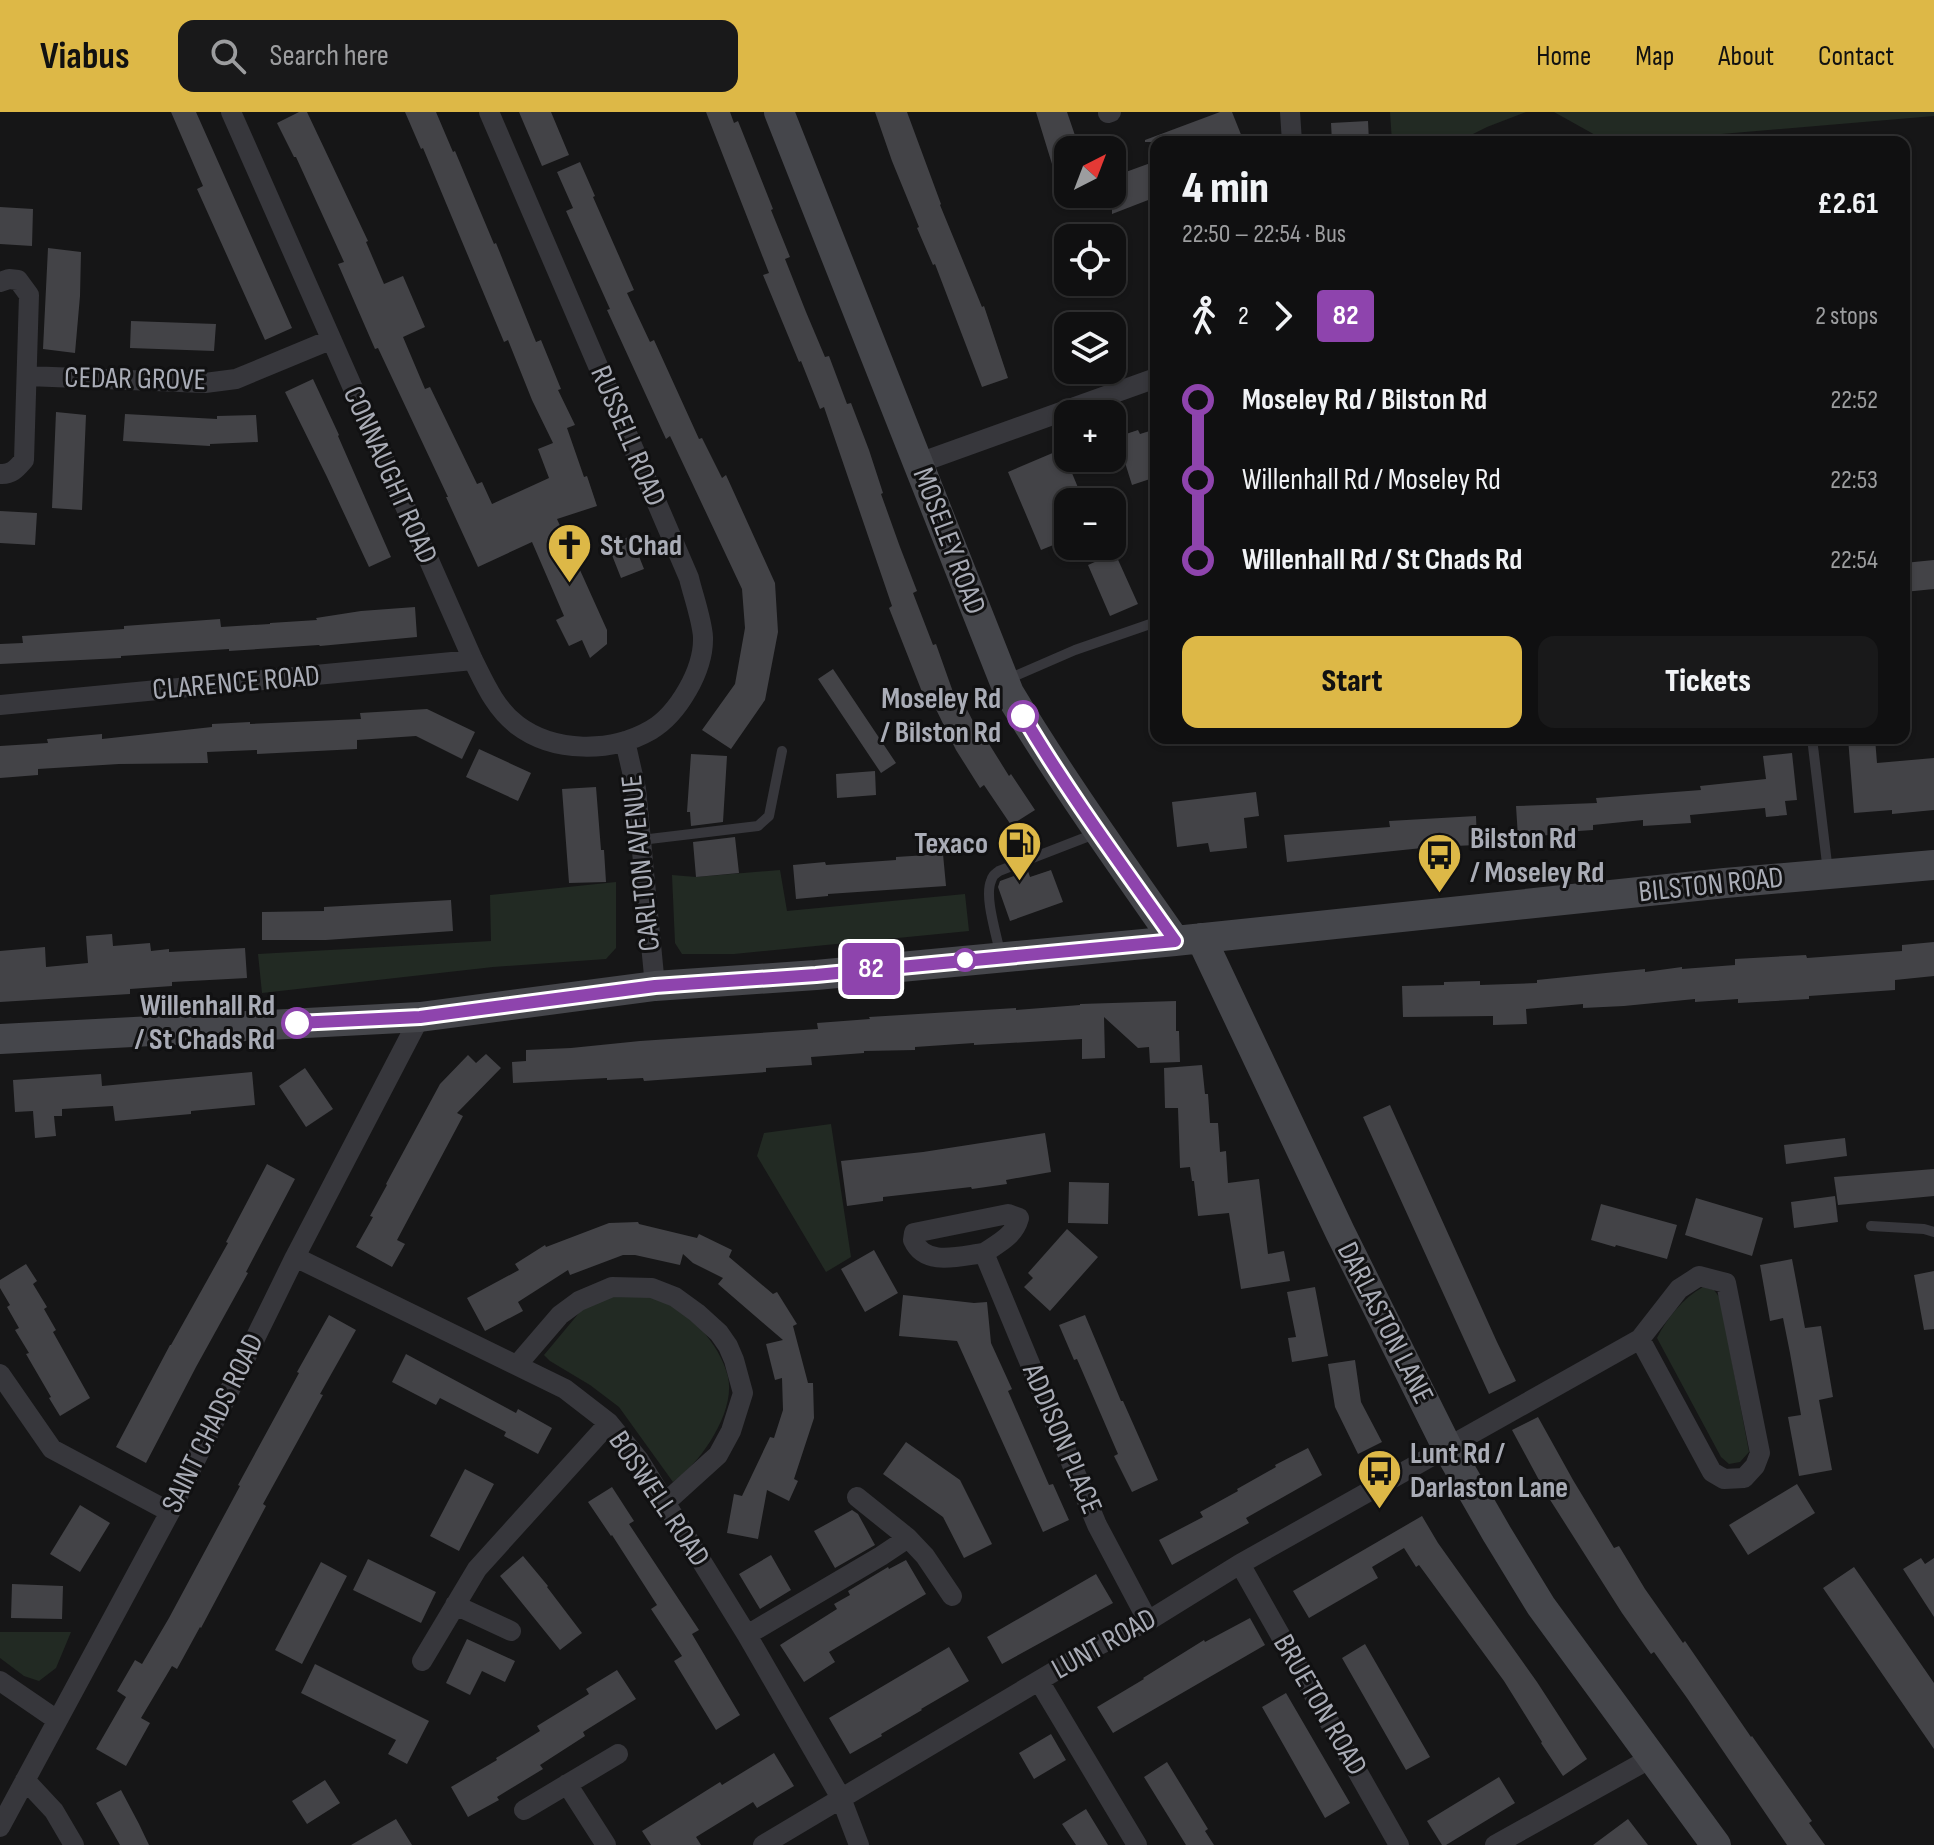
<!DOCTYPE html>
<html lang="en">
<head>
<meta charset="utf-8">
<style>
  :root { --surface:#101011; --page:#19191a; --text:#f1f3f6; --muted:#9c9d9f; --line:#303031; --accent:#ddb847 }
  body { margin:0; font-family:"Sofia Sans Condensed",sans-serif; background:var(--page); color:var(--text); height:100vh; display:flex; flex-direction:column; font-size:30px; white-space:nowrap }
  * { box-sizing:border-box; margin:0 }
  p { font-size:26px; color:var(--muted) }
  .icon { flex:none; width:44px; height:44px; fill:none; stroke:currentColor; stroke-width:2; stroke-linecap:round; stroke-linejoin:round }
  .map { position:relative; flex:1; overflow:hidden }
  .details { position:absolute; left:1150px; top:24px; width:760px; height:608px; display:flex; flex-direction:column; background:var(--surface); border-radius:16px; box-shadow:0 2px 6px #0004,0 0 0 2px var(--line) }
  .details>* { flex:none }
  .badge { padding:0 16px; border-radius:6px; font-size:28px; line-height:52px }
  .needle { width:52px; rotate:42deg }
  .fabs { position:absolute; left:1054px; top:24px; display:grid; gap:16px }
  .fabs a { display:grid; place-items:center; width:72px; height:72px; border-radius:16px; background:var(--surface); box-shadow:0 2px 6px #0004,0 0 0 2px var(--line); font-size:40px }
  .map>.badge { position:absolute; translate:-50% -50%; box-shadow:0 0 0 4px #fff }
  .legs { display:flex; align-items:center; gap:12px; height:88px; padding:0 32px; font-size:26px }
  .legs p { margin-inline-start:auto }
  .head { display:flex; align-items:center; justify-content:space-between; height:136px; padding:0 32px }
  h1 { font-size:44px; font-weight:800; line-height:60px }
  .button { display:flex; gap:16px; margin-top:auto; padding:16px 32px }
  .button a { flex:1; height:92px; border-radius:16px; background:var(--accent); color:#111; font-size:32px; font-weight:800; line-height:92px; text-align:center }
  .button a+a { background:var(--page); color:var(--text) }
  ul { padding:0 32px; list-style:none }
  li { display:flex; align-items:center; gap:28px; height:80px; font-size:30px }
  li i { display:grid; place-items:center; width:12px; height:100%; margin:0 10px; background:currentColor }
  li i::after { content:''; width:20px; height:20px; margin:-10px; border:6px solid; border-radius:50%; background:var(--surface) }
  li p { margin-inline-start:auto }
  li:first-child i { background:linear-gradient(#0000 50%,currentColor 0) }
  li:last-child i { background:linear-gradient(currentColor 50%,#0000 0) }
  header { display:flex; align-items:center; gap:48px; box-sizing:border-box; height:112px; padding:0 40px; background:var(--accent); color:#111 }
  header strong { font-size:38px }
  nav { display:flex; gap:44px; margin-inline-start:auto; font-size:28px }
  .search { width:560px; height:72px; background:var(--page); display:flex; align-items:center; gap:20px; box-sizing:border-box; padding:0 28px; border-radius:16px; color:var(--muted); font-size:30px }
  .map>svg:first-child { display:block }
  .green { fill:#222a23 }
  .building { fill:#434347 }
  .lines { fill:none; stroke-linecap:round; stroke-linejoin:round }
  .lane { stroke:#37373c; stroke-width:10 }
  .street { stroke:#37373c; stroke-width:20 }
  .secondary { stroke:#45464b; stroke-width:30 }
  .line-1-casing { stroke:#fff; stroke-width:18 }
  .line-1 { stroke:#8e44ad; stroke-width:12 }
  .stop-1-dot { fill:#fff; stroke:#8e44ad; stroke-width:4 }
  .labels { text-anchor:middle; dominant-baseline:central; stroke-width:6; stroke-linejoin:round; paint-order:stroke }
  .street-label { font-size:30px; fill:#a9acb6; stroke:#111112 }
  .poi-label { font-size:30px; font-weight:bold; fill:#a9acb6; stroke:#111112; text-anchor:start }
  .stop-label { font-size:30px; font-weight:bold; fill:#a9acb6; stroke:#111112; text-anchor:end }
</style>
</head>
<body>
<header>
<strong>Viabus</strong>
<div class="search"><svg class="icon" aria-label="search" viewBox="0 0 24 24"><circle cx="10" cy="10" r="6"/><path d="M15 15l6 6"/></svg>Search here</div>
<nav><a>Home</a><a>Map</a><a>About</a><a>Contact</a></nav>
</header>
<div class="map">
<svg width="1934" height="1733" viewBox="0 0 1934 1733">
  <rect width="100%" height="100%" fill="#161617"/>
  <path class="green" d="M1390 0H1526L1487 15 1457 30H1392Z
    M1554 0H1934V4L1698 24V30H1598L1597 24Z
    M780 758 787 799 965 782 969 819 734 842H682L675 831 672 763 696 765Z
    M616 770V836L606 847 493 855 262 881 258 842 491 829 490 783Z
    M831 1012 851 1145 826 1160 757 1044 764 1021Z
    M1703 1175 1714 1178 1720 1186 1749 1340 1740 1350 1729 1352 1721 1345 1657 1226C1667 1206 1683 1186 1703 1175Z
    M619 1182C640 1184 668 1186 685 1198 691 1203 696 1211 701 1217 714 1232 723 1246 728 1265 736 1300 700 1352 673 1370L619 1295 590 1273 550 1249 544 1243 584 1195Z
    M0 1520H71L56 1556 39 1569 24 1564 0 1546Z"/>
  <path class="building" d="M171 0H196L292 216 265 228 197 77 203 74Z
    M299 0H307L368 129 366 130 384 172 403 164 425 215 403 225 425 277 430 275 477 372 482 370 492 392 549 366 538 337 553 331 532 288 508 228 504 230 423 36 421 37 405 0H436L453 40 455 39 494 132 496 131 536 230 541 228 561 277 558 278 575 313 567 316 584 365 587 364 597 394 557 407 607 518V532L590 546 582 528 569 534 556 508 564 504 532 430 478 455 446 385H448L378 236 375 237 338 152 344 150 296 45H294L277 11Z
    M519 0H551L569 43 542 54Z
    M706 0H730L734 11 738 9 773 97 771 98 790 145 785 147 806 200 825 245 829 244 847 292 851 291 869 338 883 381 881 382 900 435 917 479 913 481 933 533 936 532 953 580 957 578 979 621 981 619 1009 664 1011 662 1035 698 1011 713 984 673 980 676 956 638 929 583 924 585 889 496 892 494 824 295 820 297 801 249 799 250 763 163 769 161Z
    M875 0H907L941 92 940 93 982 195 984 194 1008 266 982 275 935 152 933 153 917 116 919 115 892 49Z
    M1036 0H1067L1080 38H1068V90L1064 91Z
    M1220 0H1232L1244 30H1145V28Z
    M1368 9 1369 30H1332L1331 11Z
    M1156 49V85L1112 102V65Z
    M580 50 595 84 593 85 634 178 627 181 650 230 654 228 699 327 702 326 722 366 726 363 775 471 778 520 765 588 731 637 702 618 735 572 745 516 742 477 670 324 666 327 607 198 610 197 566 99 573 96 557 60Z
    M0 95 33 97 32 134 0 132Z
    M48 136 81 140 80 184 75 241 43 237Z
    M131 209 216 212 214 239 130 236Z
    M313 267 339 323 338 324 391 445 369 455 327 365 285 280Z
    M56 300 86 303 82 398 52 396Z
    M125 302 217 307V304L256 303 258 330 210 332V334L123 329Z
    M1156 317V365L1132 373 1117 325 1138 318 1140 322Z
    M1062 337 1084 390H1068V427L1041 438 1008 360Z
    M0 399 37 401 35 433 0 431Z
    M631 424 644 457 621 466 608 433Z
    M1115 441 1138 492 1110 504 1088 453Z
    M1934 448V477L1904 480V451Z
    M415 495 417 525 320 534 319 533 229 539V537L121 544V546L0 552V532L23 531 22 524 124 517V514L220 507 221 515 270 512V511L317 508 316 506 361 499Z
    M833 557 896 651 881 661 818 567Z
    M427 597 475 620 462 647 416 624 357 628V637L257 642V638L207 640 208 651 119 652 38 657V663L0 666V634L48 631 47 627 102 622V627L212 615V612L250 610V612L361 607 360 601Z
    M1848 626H1875L1877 651 1934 646V698L1892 702V698L1854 701Z
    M479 637 531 661 518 689 466 665Z
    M1792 641 1797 688 1785 689 1787 703 1766 705 1765 696 1690 703 1691 711 1643 714V708L1593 713V718L1550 721V723L1518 725 1516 694 1597 691 1596 686 1701 678 1700 674 1766 667 1763 644Z
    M691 642 727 644 723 710 691 714 690 700H687Z
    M875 659 876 683 837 686 836 662Z
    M596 675 601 738H604L606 770 569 771 562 677Z
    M1256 680 1259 704 1244 706 1247 736 1210 740 1208 731 1177 735 1172 690Z
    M1476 704 1477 733 1432 735 1287 750 1284 723 1390 715 1389 709Z
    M735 725 739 761 696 765 693 730Z
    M943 742 946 774 828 782V784L796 787 793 753 825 750 826 753 896 748V745Z
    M1051 758 1063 790 1010 809 998 775 1000 769 1028 759 1030 765Z
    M451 788 453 819 326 828H262V800L324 799V795Z
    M112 822 113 834 150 831 151 839 169 837V840L245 836 247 866 172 870V874L130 877V882L0 890V839L45 835 46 855 88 851 86 824Z
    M1934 830V864L1895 868V878L1809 884V887L1738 891V887L1695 890V887L1624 894 1583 896V892L1526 897 1527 912 1493 913V904L1403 905 1402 874 1444 873V870L1480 869V873L1537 871V868L1645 857V860L1682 855V857L1735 853V847L1806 843 1807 846 1902 839V833Z
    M1176 889V919H1179L1180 950 1150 951 1149 935 1138 936 1104 905 1105 946 1082 947V927L974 933V931L915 935V938L864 939V941L811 945 812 953 766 956V960L644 969 643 966 607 968V966L513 971 512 950 526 949V938L571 936 640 929 818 917 817 911 870 907 869 905 1016 896V898L1080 893V892Z
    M486 942 501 956 457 1001 463 1004 397 1128 405 1132 392 1155 356 1135 373 1105 370 1104 387 1073 386 1072 440 972 468 943 476 951Z
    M1202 953 1205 982H1208L1210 1011H1218L1220 1040 1226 1039 1228 1071 1259 1067 1268 1142 1284 1139 1290 1169 1241 1177 1229 1101 1198 1104 1194 1069H1192L1190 1055 1180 1056 1178 996H1165L1164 956Z
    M305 956 333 997 306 1015 279 974Z
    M252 960 255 993 191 999V1002L115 1009 113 994 62 997V1004H54L56 1024 35 1026 33 999 15 1000 13 968 101 962 102 974Z
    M1390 993 1497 1230 1516 1269 1489 1282 1363 1005Z
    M1045 1021 1051 1060 1006 1068 1007 1072 972 1077 971 1075 883 1085V1089L847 1094 841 1049 923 1040Z
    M1845 1026 1847 1044 1786 1052 1784 1033Z
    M267 1052 295 1067 246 1160 248 1161 196 1255 146 1351 116 1335 170 1233H171L228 1131 226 1130Z
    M1934 1057V1084L1838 1093 1834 1065Z
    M1069 1070 1109 1071 1108 1112 1068 1111Z
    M1835 1084 1838 1110 1794 1116 1791 1090Z
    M1696 1086 1763 1106 1752 1144 1685 1123Z
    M1601 1092 1677 1113 1667 1147 1616 1133 1615 1135 1591 1128Z
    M638 1110 639 1112 697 1126 699 1122 732 1138 729 1145 773 1182 777 1180 797 1212 793 1214 808 1271H813L814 1306 794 1367 798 1369 789 1389 767 1378 758 1427 727 1421 734 1382 742 1384 770 1325 774 1326 783 1298 782 1266 775 1268 766 1232 783 1228 718 1172 723 1166 693 1151 683 1142 680 1153 635 1143H623L570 1163 568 1158 518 1190 523 1199 485 1219 467 1186 519 1158 515 1152 545 1133 546 1135 609 1111Z
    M1067 1117 1098 1145 1050 1199 1024 1175 1033 1166 1028 1161Z
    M874 1138 898 1181 865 1200 841 1157Z
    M1792 1147 1805 1216 1821 1214 1833 1285 1819 1288 1832 1358 1799 1364 1788 1305 1801 1303 1790 1241 1783 1206 1770 1209 1760 1153Z
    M26 1152 37 1169 33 1172 47 1195 44 1197 56 1218 53 1220 90 1286 60 1304 49 1286 51 1285 26 1242 29 1241 15 1218 19 1216 7 1195 10 1193 0 1176V1168Z
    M1934 1159V1217L1924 1218 1914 1163Z
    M1315 1175 1328 1244 1292 1250 1288 1226 1296 1225 1287 1180Z
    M903 1183 974 1191 987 1190 991 1231 1012 1277 1008 1279 1049 1373 1053 1372 1069 1408 1043 1420 957 1229 899 1224Z
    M329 1203 356 1218 320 1282 323 1283 263 1392 266 1394 201 1516 200 1515 177 1557 172 1554 141 1606 150 1611 126 1654 96 1637 126 1585 117 1579 135 1548 142 1552 169 1506 240 1374 238 1373 299 1261 297 1260Z
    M1085 1203 1121 1289H1123L1158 1368 1132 1380 1114 1344 1118 1342 1077 1247 1074 1248 1059 1213Z
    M406 1242 516 1301 518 1297 552 1316 538 1342 504 1324 506 1320 440 1286 436 1293 392 1270Z
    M1355 1248 1361 1290 1382 1330 1358 1342 1335 1295 1328 1252Z
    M1538 1305 1573 1368 1614 1436 1619 1434 1645 1477 1683 1531 1685 1529 1751 1625 1752 1624 1812 1709 1809 1711 1825 1733H1787L1687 1586 1654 1540 1651 1542 1622 1501 1547 1383 1512 1318Z
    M906 1330 960 1368 992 1432 964 1446 943 1405 883 1362Z
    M1308 1336 1322 1363 1246 1406 1249 1411 1172 1453 1159 1428 1203 1405 1200 1400 1238 1379 1237 1377 1276 1355 1275 1353Z
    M465 1357 494 1372 459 1439 430 1424Z
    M1797 1372 1815 1401 1748 1443 1729 1413Z
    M612 1375 634 1409 629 1412 699 1518 692 1522 740 1603 716 1618 674 1549 682 1544 651 1497 657 1493 612 1423 611 1424 588 1390Z
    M80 1393 110 1411 80 1460 50 1442Z
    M852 1398 858 1402 875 1433 835 1456 814 1419Z
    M1422 1404 1438 1431 1537 1570 1587 1647 1563 1664 1541 1631 1542 1630 1504 1569 1419 1453 1416 1455 1404 1436 1372 1455 1378 1466 1309 1506 1293 1479Z
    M771 1443 791 1478 760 1497 739 1462Z
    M523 1444 548 1474 547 1475 582 1521 560 1538 500 1464Z
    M1921 1446 1925 1452 1934 1446V1505L1903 1457Z
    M368 1447 436 1480 421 1511 353 1478Z
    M906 1448 926 1482 829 1540 835 1550 804 1570 780 1533 837 1497 834 1492 850 1483 848 1479 888 1455 889 1457Z
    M321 1450 347 1464 302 1552 275 1538Z
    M1854 1455 1934 1571V1637L1823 1476Z
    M1096 1462 1113 1491 1002 1552 987 1525Z
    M12 1472 63 1474 62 1507 11 1506Z
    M1250 1506 1265 1533 1113 1621 1097 1595 1144 1567 1143 1566 1204 1528 1205 1530Z
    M467 1527 515 1549 505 1570 482 1559 470 1583 446 1571Z
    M1365 1532 1430 1645 1406 1658 1342 1546Z
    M949 1535 969 1569 921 1597 922 1598 881 1622 882 1624 850 1642 829 1606Z
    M315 1552 429 1609 407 1652 388 1642 396 1628 301 1581Z
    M617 1558 636 1587 583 1620 585 1624 540 1653 543 1657 497 1685 499 1688 468 1705 451 1675 497 1648 496 1646 540 1619 537 1614 589 1582 586 1577Z
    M1286 1581 1350 1691 1325 1706 1262 1595Z
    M1051 1622 1066 1648 1034 1667 1019 1641Z
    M774 1641 794 1674 757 1696 753 1690 696 1725 701 1733H651L642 1719 720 1670 722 1673Z
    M1167 1650 1208 1717 1205 1719 1214 1733H1186L1144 1665Z
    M1499 1665 1515 1691 1446 1733H1442L1427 1709Z
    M325 1668 340 1691 307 1712 292 1689Z
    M121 1678 139 1712 149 1733H120L96 1691Z
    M1086 1697 1108 1733H1076L1062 1712Z
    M396 1707 412 1733H351Z
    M1628 1707 1648 1733H1593Z"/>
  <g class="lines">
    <path class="lane" d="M1006 568 1075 538 1156 510
      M1812 626 1828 760
      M641 728 758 714 769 704 782 639
      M1000 841C997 824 984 785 991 769 993 763 994 763 999 759L1097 721
      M1871 1114 1924 1117 1934 1120"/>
    <path class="street" d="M231 0 473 548C485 572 495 596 517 613 554 641 611 641 651 618 678 602 704 558 703 525 702 508 693 483 689 466L489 0
      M1290 0 1292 30
      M1108 1 1111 0
      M0 170 9 167 18 168 29 183 24 348C17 356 12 363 0 362
      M27 264 205 271 236 267 330 228
      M919 351 1156 266
      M0 593 473 548
      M625 629 636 677 655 874
      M984 1141C999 1131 1014 1124 1019 1106L1008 1102 914 1121 913 1128C925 1155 959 1144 984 1141L1097 1413 1148 1509
      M295 1145 565 1277 609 1311 639 1348 747 1523 841 1686 859 1733
      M517 1253 560 1203 579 1189 612 1175 652 1176 675 1185 697 1201 719 1221 728 1234 734 1248 743 1281 731 1319 718 1343 665 1391
      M0 1262 52 1337 170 1400
      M857 1385 908 1426 925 1444 952 1484
      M1240 1452 1399 1733
      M455 1493 511 1519
      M747 1523 881 1444 908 1426
      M422 1549 477 1457 609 1311
      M0 1569 57 1608
      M1039 1569 1137 1733
      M25 1668 54 1699 74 1733
      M567 1672 606 1733
      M524 1698 618 1642
      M0 1715 170 1400 295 1145 420 905
      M763 1733 1097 1534 1148 1509 1240 1452 1640 1227 1679 1177 1699 1164 1726 1171 1760 1341 1755 1354 1744 1366 1724 1367 1712 1360 1640 1227
      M1495 1733 1653 1645"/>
    <path class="secondary" d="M779 0 1009 581C1060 666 1118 747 1175 829
      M1201 826 1340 1120 1447 1335 1497 1422 1541 1494 1716 1733
      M0 927 420 905 655 874 816 863 1175 829 1725 771 1934 753"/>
  </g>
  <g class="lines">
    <defs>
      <path id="line-1" d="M297 911 420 905 655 874 816 863 1175 829C1123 755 1069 682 1023 604"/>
    </defs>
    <use href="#line-1" class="line-1-casing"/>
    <use href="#line-1" class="line-1"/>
  </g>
  <defs>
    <symbol id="church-pin" viewBox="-11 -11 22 30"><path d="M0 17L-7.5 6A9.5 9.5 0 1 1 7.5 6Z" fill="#ddb847" stroke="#111112"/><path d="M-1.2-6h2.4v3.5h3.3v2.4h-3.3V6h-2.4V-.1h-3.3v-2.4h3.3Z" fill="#111"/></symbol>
    <symbol id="fuel-pin" viewBox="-11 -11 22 30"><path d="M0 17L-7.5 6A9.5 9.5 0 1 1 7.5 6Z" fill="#ddb847" stroke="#111112"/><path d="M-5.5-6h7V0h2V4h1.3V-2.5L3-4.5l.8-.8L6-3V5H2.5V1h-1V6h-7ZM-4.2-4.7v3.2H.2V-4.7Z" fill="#111"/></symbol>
    <symbol id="bus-pin" viewBox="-11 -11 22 30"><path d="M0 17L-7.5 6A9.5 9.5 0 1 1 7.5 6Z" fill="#ddb847" stroke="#111112"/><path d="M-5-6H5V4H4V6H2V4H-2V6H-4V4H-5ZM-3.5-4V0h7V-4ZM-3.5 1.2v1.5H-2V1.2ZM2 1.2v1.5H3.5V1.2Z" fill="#111"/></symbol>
  </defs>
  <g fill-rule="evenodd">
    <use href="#church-pin" x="544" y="408" width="51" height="69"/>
    <use href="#fuel-pin" x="994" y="706" width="51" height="69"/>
    <use href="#bus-pin" x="1414" y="718" width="51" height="69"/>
    <use href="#bus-pin" x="1354" y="1334" width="51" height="69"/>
  </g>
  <g class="stop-1-dot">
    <circle cx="1023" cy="604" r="14"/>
    <circle cx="965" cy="848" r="10"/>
    <circle cx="297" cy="911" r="14"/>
  </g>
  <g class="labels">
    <g class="street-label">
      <text transform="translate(135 267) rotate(1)">CEDAR GROVE</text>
      <text transform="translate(628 324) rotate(67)">RUSSELL ROAD</text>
      <text transform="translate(390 363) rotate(66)">CONNAUGHT ROAD</text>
      <text transform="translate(949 429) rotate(69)">MOSELEY ROAD</text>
      <text transform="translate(236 571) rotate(-5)">CLARENCE ROAD</text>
      <text transform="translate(641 751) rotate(-96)">CARLTON AVENUE</text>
      <text transform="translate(1711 773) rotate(-6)">BILSTON ROAD</text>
      <text transform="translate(1385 1211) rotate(63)">DARLASTON LANE</text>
      <text transform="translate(213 1311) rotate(-64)">SAINT CHADS ROAD</text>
      <text transform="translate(1062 1327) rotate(67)">ADDISON PLACE</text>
      <text transform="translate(659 1387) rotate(56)">BOSWELL ROAD</text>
      <text transform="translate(1104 1532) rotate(-29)">LUNT ROAD</text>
      <text transform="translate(1320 1593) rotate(60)">BRUETON ROAD</text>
    </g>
    <g class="poi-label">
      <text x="600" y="434">St Chad</text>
      <text x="1470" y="727">Bilston Rd<tspan x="1470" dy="34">/ Moseley Rd</tspan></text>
      <text x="988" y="732" text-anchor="end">Texaco</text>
      <text x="1410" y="1342">Lunt Rd /<tspan x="1410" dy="34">Darlaston Lane</tspan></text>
    </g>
    <g class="stop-label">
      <text x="1001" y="587">Moseley Rd<tspan x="1001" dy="34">/ Bilston Rd</tspan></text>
      <text x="275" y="894">Willenhall Rd<tspan x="275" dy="34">/ St Chads Rd</tspan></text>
    </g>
  </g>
</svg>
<div class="fabs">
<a><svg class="needle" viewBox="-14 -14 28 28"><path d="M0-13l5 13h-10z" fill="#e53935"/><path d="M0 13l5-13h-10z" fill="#9c9d9f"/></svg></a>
<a><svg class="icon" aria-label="locate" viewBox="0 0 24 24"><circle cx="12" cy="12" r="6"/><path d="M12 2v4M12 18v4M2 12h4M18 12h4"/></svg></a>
<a><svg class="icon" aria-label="layers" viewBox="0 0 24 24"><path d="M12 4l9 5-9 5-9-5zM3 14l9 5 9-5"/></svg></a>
<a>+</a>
<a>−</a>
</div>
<b class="badge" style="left:871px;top:857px;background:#8e44ad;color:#fff">82</b>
<section class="details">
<div class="head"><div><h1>4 min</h1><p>22:50 – 22:54 · Bus</p></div><b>£2.61</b></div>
<div class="legs"><svg class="icon" aria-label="walk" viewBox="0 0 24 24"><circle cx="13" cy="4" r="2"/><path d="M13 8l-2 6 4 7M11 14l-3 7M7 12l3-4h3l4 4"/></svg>2<svg class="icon" aria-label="forward" viewBox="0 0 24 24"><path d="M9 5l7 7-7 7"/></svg><b class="badge" style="background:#8e44ad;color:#fff">82</b><p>2 stops</p></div>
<ul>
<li><i style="color:#8e44ad"></i><b>Moseley Rd / Bilston Rd</b><p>22:52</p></li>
<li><i style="color:#8e44ad"></i><span>Willenhall Rd / Moseley Rd</span><p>22:53</p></li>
<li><i style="color:#8e44ad"></i><b>Willenhall Rd / St Chads Rd</b><p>22:54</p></li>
</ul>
<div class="button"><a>Start</a><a>Tickets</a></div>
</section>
</div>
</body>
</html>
